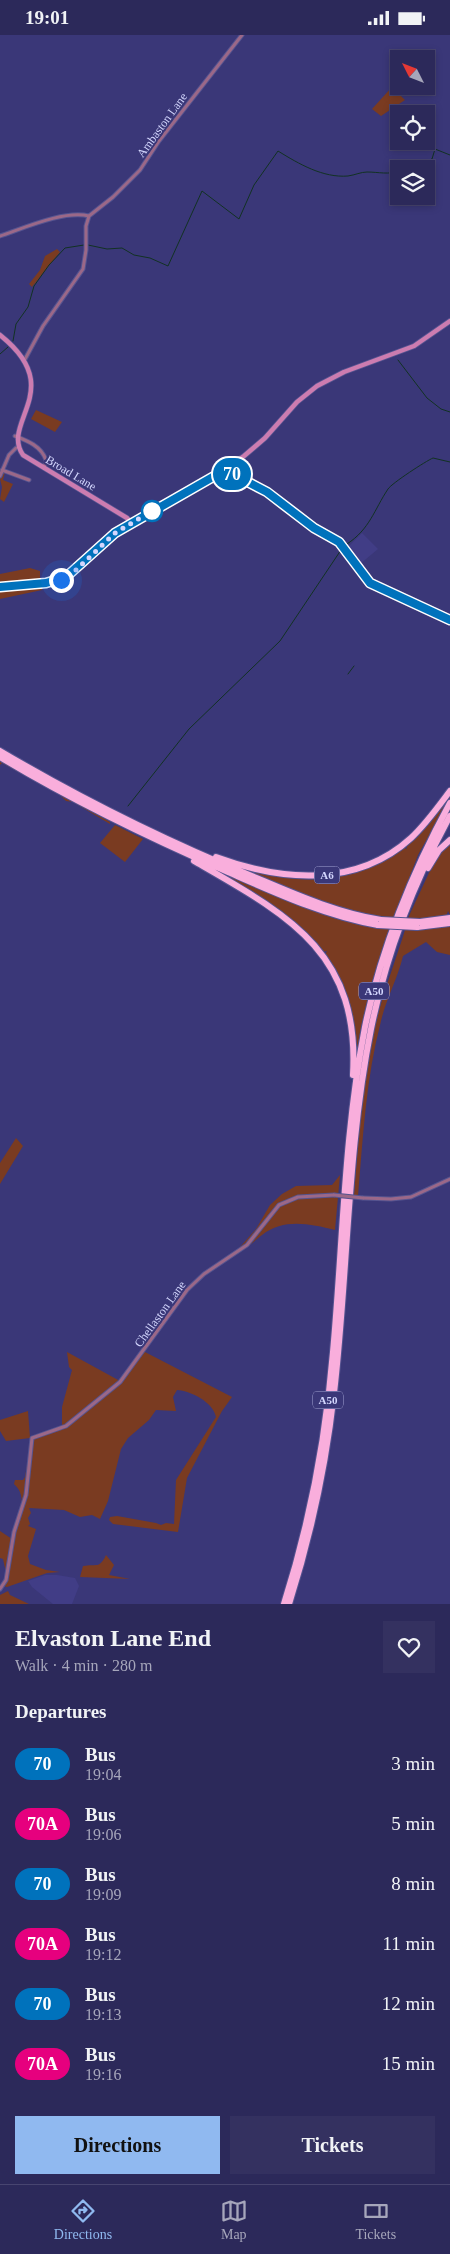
<!DOCTYPE html>
<html lang="en">
<head>
<meta charset="utf-8">
<style>
  :root { --surface:#2c295a; --page:#343160; --text:#f1f3f6; --muted:#a6a6bb; --line:#484570; --accent:#90b9f0 }
  body { margin:0; font-family:Georgia,serif; background:var(--page); color:var(--text); height:100vh; display:flex; flex-direction:column; font-size:19px; white-space:nowrap }
  * { box-sizing:border-box; margin:0 }
  p { font-size:16px; color:var(--muted) }
  .icon { flex:none; width:28px; height:28px; fill:none; stroke:currentColor; stroke-width:2; stroke-linecap:round; stroke-linejoin:round }
  .map { position:relative; height:1569px; overflow:hidden }
  .sheet { display:flex; flex-direction:column; background:var(--surface); flex:1 }
  .sheet>* { flex:none }
  .badge { padding:0 10px; border-radius:16px; font-size:18px; line-height:32px }
  .needle { width:32px; rotate:312deg }
  .buttons { position:absolute; left:390px; top:15px; display:grid; gap:10px }
  .buttons a { display:grid; place-items:center; width:45px; height:45px; border-radius:0px; background:var(--surface); box-shadow:0 2px 8px #0003,0 0 0 1px var(--line); font-size:25px }
  .you { position:absolute; width:25px; height:25px; margin:-12px; border:4px solid #fff; border-radius:50%; background:#1a73e8; box-shadow:0 0 0 8px #1a73e833 }
  .map>.badge { position:absolute; translate:-50% -50%; box-shadow:0 0 0 2px #fff }
  h2 { padding:0 15px; font-size:19px; line-height:45px }
  .round { display:grid; place-items:center; flex:none; width:52px; height:52px; border-radius:0px; background:var(--page) }
  .headline { display:flex; align-items:center; justify-content:space-between; height:85px; padding:0 15px }
  h1 { font-size:24px; font-weight:800; line-height:38px }
  .primary-button { display:flex; gap:10px; margin-top:auto; padding:10px 15px }
  .primary-button a { flex:1; height:58px; border-radius:0px; background:var(--accent); color:#111; font-size:20px; font-weight:800; line-height:58px; text-align:center }
  .primary-button a+a { background:var(--page); color:var(--text) }
  ul { padding:0; list-style:none }
  li { display:flex; align-items:center; gap:15px; height:60px; padding:0 15px }
  li div { flex:1 }
  li b { display:block; font-size:19px }
  li em { font-style:normal }
  li .badge { min-width:55px; font-weight:700; text-align:center }
  .status { display:flex; justify-content:space-between; align-items:center; height:35px; padding:0 25px; background:var(--surface); direction:ltr }
  .status svg { height:14px; fill:currentColor }
  .dock { display:flex; justify-content:space-around; align-items:center; height:70px; border-top:1px solid var(--line); background:var(--surface); font-size:14px; color:var(--muted) }
  .dock a { display:grid; justify-items:center; gap:2px }
  .dock .selected { color:var(--accent) }
  .map>svg:first-child { display:block }
  .built { fill:#413d86 }
  .green { fill:#7a3b21 }
  .lines { fill:none; stroke-linecap:round; stroke-linejoin:round }
  .stream { stroke:#123223; stroke-width:1 }
  .street-casing { stroke:#565490; stroke-width:5 }
  .secondary-casing { stroke:#565490; stroke-width:6 }
  .highway-casing { stroke:#565490; stroke-width:8 }
  .street { stroke:#9b6888; stroke-width:3 }
  .secondary { stroke:#cc7cb0; stroke-width:4.5 }
  .highway { stroke:#f9aedc; stroke-width:6 }
  .street-bridge-casing { stroke:#565490; stroke-width:5; stroke-linecap:butt }
  .highway-bridge-casing { stroke:#565490; stroke-width:8; stroke-linecap:butt }
  .street-bridge { stroke:#9b6888; stroke-width:3 }
  .highway-bridge { stroke:#f9aedc; stroke-width:6 }
  .line-casing { stroke:#fff; stroke-width:11 }
  .line { stroke:#0072bc; stroke-width:8 }
  .walk { stroke:#d3d6fd; stroke-width:5; stroke-dasharray:0 9 }
  .stop-dot { fill:#fff; stroke:#0072bc; stroke-width:2.5 }
  .labels { text-anchor:middle; dominant-baseline:central; stroke-width:4; stroke-linejoin:round; paint-order:stroke }
  .shield { fill:#3a3778; stroke:#a5a6d5; stroke-width:1 }
  .shield-label { font-size:11px; font-weight:bold; fill:#d3d6fd }
  .street-label { font-size:12px; fill:#d3d6fd; stroke:#3a3778 }
</style>
</head>
<body>
<div class="status"><b>19:01</b><svg viewBox="0 0 49 12"><path d="M0 12V9h3v3zM5 12V6h3v6zM10 12V3h3v9zM15 12V0h3v12zM26 1h20v11H26zM47 4h2v5h-2z"/></svg></div>
<div class="map">
<svg width="450" height="1569" viewBox="0 0 450 1569">
  <rect width="100%" height="100%" fill="#3a3778"/>
  <path class="built" d="M362 498 378 514 360 529 349 511Z
    M45 1540H57L75 1543 79 1551 72 1569H53L32 1552 28 1546Z"/>
  <path class="green" d="M392 52 405 65 381 81 372 74Z
    M57 214 60 217 32 252 29 249 40 235 45 221Z
    M36 375 62 387 55 397 31 384Z
    M3 437H5L3 445 13 449 4 467 0 464 2 452 0 444Z
    M30 533 40 536V543L30 548 0 549V539Z
    M42 552V555L0 564V554Z
    M0 725 110 787V789L73 767 66 766 60 760 2 728 0 730Z
    M450 760V763L418 820 394 883 383 882 382 884 321 868 223 827C259 837 302 852 340 840 361 834 382 821 403 812L407 814 406 810Z
    M115 790 143 804 125 827 100 808Z
    M450 807V880L448 876 446 882 421 885 420 883H408L434 827Z
    M207 831 333 883 370 892 390 893 372 947 360 997 355 1034C356 991 350 955 325 920L327 916 323 917 314 908Z
    M450 891V920L437 917 426 907 403 921C398 943 386 964 381 986 366 1043 363 1102 358 1161L354 1160C359 1101 362 1040 377 983 385 953 396 924 405 895Z
    M16 1103 23 1111 0 1149V1128Z
    M340 1140 335 1195C310 1189 284 1183 262 1200 252 1208 245 1215 233 1220L256 1194 270 1170 282 1159 296 1151 332 1150Z
    M143 1316 232 1362 222 1376 187 1443 178 1497 113 1489 109 1485 110 1482 117 1481 156 1488 161 1490 166 1488 174 1489 176 1445 216 1382C213 1367 191 1356 177 1355L173 1362 176 1376 156 1375 149 1385 128 1403 121 1414 108 1466 100 1484 92 1480 80 1482 64 1475 29 1473 31 1478 28 1483 30 1489 28 1491 36 1494 28 1521 30 1529 46 1535 60 1537 47 1538 7 1552 3 1551 7 1542 3 1524 0 1523V1496L12 1504C17 1486 30 1463 14 1449L15 1445H23L25 1442 31 1407 35 1402 66 1393 94 1366 62 1392V1372L72 1335 69 1332 67 1317 120 1346Z
    M28 1376 30 1403 6 1406 0 1396V1385Z
    M106 1520 114 1530 109 1540 130 1544 80 1542 83 1531C96 1528 99 1535 106 1520Z
    M8 1556 10 1560 29 1569H0V1560Z"/>
  <g class="lines">
    <path class="stream" d="M404 134 432 124 435 114 450 120
      M88 210 107 214 122 213 134 220 150 223 168 231 202 156 239 184 254 150 278 116C299 129 323 143 348 141 355 140 361 137 367 137 378 137 389 140 399 136
      M13 306 16 289 28 272 34 251 49 230 65 213 84 210
      M0 319 8 312
      M398 325 427 363 441 374 450 377
      M347 509C370 494 374 475 388 454 392 448 426 426 433 423L450 427
      M348 639 354 631
      M128 771 189 694 280 606 341 515"/>
    <defs>
      <path id="street" d="M0 201C24 193 64 175 89 181
        M24 326 43 291 83 234 86 215V191L89 181 113 162 140 135 159 106 242 0
        M15 401C28 406 41 411 46 425L44 433
        M2 435 29 445
        M0 441 9 420 16 413
        M363 1163 391 1164 411 1162 450 1144
        M0 1554 6 1545 14 1497 26 1460 32 1403 66 1391 120 1347 187 1255 204 1239 247 1210 279 1170 298 1162 334 1160"/>
      <path id="secondary" d="M0 300C68 354 0 387 23 420L127 483 131 488
        M225 435 260 452 314 493 339 507 370 548 422 574 450 585
        M0 552 46 549 66 542 115 498 203 449 244 421 265 403 297 367 317 351 344 337 414 311 450 286"/>
      <path id="highway" d="M0 716C83 765 170 808 259 844 299 861 338 878 381 885
        M0 722C73 766 150 803 228 837 276 858 326 881 378 890
        M216 822C281 846 356 853 411 803 426 789 438 772 450 756
        M194 826C288 880 360 917 353 1040
        M428 833 439 815 450 805
        M420 887 450 883
        M417 892 450 888
        M284 1569C310 1487 326 1403 333 1317 343 1209 344 1099 365 992 381 914 412 838 450 768
        M289 1569C311 1500 326 1430 334 1358 348 1237 347 1114 371 994 386 920 414 847 450 781"/>
    </defs>
    <use href="#street" class="street-casing"/>
    <use href="#secondary" class="secondary-casing"/>
    <use href="#highway" class="highway-casing"/>
    <use href="#street" class="street"/>
    <use href="#secondary" class="secondary"/>
    <use href="#highway" class="highway"/>
    <defs>
      <path id="street-bridge" d="M334 1160 363 1163"/>
      <path id="highway-bridge" d="M381 885 420 887
        M378 890 417 892"/>
    </defs>
    <use href="#street-bridge" class="street-bridge-casing"/>
    <use href="#highway-bridge" class="highway-bridge-casing"/>
    <use href="#street-bridge" class="street-bridge"/>
    <use href="#highway-bridge" class="highway-bridge"/>
  </g>
  <g class="lines">
    <defs>
      <path id="line" d="M0 552 46 548 66 542 115 498 225 435 267 457 314 493 339 507 370 548 450 585"/>
    </defs>
    <use href="#line" class="line-casing"/>
    <use href="#line" class="line"/>
    <path class="walk" d="M61 545 76 535 115 498 152 476"/>
  </g>
  <circle class="stop-dot" cx="152" cy="476" r="10"/>
  <g class="labels">
    <g class="shield">
      <rect x="314.5" y="831.5" width="25" height="17" rx="4"/>
      <rect x="359" y="947.5" width="30" height="17" rx="4"/>
      <rect x="313" y="1356.5" width="30" height="17" rx="4"/>
    </g>
    <g class="shield-label">
      <text x="327" y="840">A6</text>
      <text x="374" y="956">A50</text>
      <text x="328" y="1365">A50</text>
    </g>
    <g class="street-label">
      <text transform="translate(162 90) rotate(-54)">Ambaston Lane</text>
      <text transform="translate(71 438) rotate(31)">Broad Lane</text>
      <text transform="translate(160 1279) rotate(-54)">Chellaston Lane</text>
    </g>
  </g>
</svg>
<div class="buttons">
<a><svg class="needle" viewBox="-14 -14 28 28"><path d="M0-13l5 13h-10z" fill="#e53935"/><path d="M0 13l5-13h-10z" fill="#a6a6bb"/></svg></a>
<a><svg class="icon" aria-label="locate" viewBox="0 0 24 24"><circle cx="12" cy="12" r="6"/><path d="M12 2v4M12 18v4M2 12h4M18 12h4"/></svg></a>
<a><svg class="icon" aria-label="layers" viewBox="0 0 24 24"><path d="M12 4l9 5-9 5-9-5zM3 14l9 5 9-5"/></svg></a>
</div>
<div class="you" style="left:61px;top:545px"></div>
<b class="badge" style="left:232px;top:439px;background:#0072bc;color:#fff">70</b>
</div>
<section class="sheet">
<div class="headline"><div><h1>Elvaston Lane End</h1><p>Walk · 4 min · 280 m</p></div><a class="round"><svg class="icon" aria-label="heart" viewBox="0 0 24 24"><path d="M12 20l-8-8c-3-5 5-10 8-4 3-6 11-1 8 4z"/></svg></a></div>
<h2>Departures</h2>
<ul>
<li><span class="badge" style="background:#0072bc;color:#fff">70</span><div><b>Bus</b><p>19:04</p></div><em>3 min</em></li>
<li><span class="badge" style="background:#e6007e;color:#fff">70A</span><div><b>Bus</b><p>19:06</p></div><em>5 min</em></li>
<li><span class="badge" style="background:#0072bc;color:#fff">70</span><div><b>Bus</b><p>19:09</p></div><em>8 min</em></li>
<li><span class="badge" style="background:#e6007e;color:#fff">70A</span><div><b>Bus</b><p>19:12</p></div><em>11 min</em></li>
<li><span class="badge" style="background:#0072bc;color:#fff">70</span><div><b>Bus</b><p>19:13</p></div><em>12 min</em></li>
<li><span class="badge" style="background:#e6007e;color:#fff">70A</span><div><b>Bus</b><p>19:16</p></div><em>15 min</em></li>
</ul>
<div class="primary-button"><a>Directions</a><a>Tickets</a></div>
</section>
<nav class="dock">
<a class="selected"><svg class="icon" aria-label="directions" viewBox="0 0 24 24"><path d="M12 3l9 9-9 9-9-9zM9 14v-3h6M13 9l2 2-2 2"/></svg>Directions</a>
<a><svg class="icon" aria-label="map" viewBox="0 0 24 24"><path d="M3 6l6-2 6 2 6-2v14l-6 2-6-2-6 2zM9 4v14M15 6v14"/></svg>Map</a>
<a><svg class="icon" aria-label="tickets" viewBox="0 0 24 24"><path d="M3 7h18v10H3zM15 7v10"/></svg>Tickets</a>
</nav>
</body>
</html>
